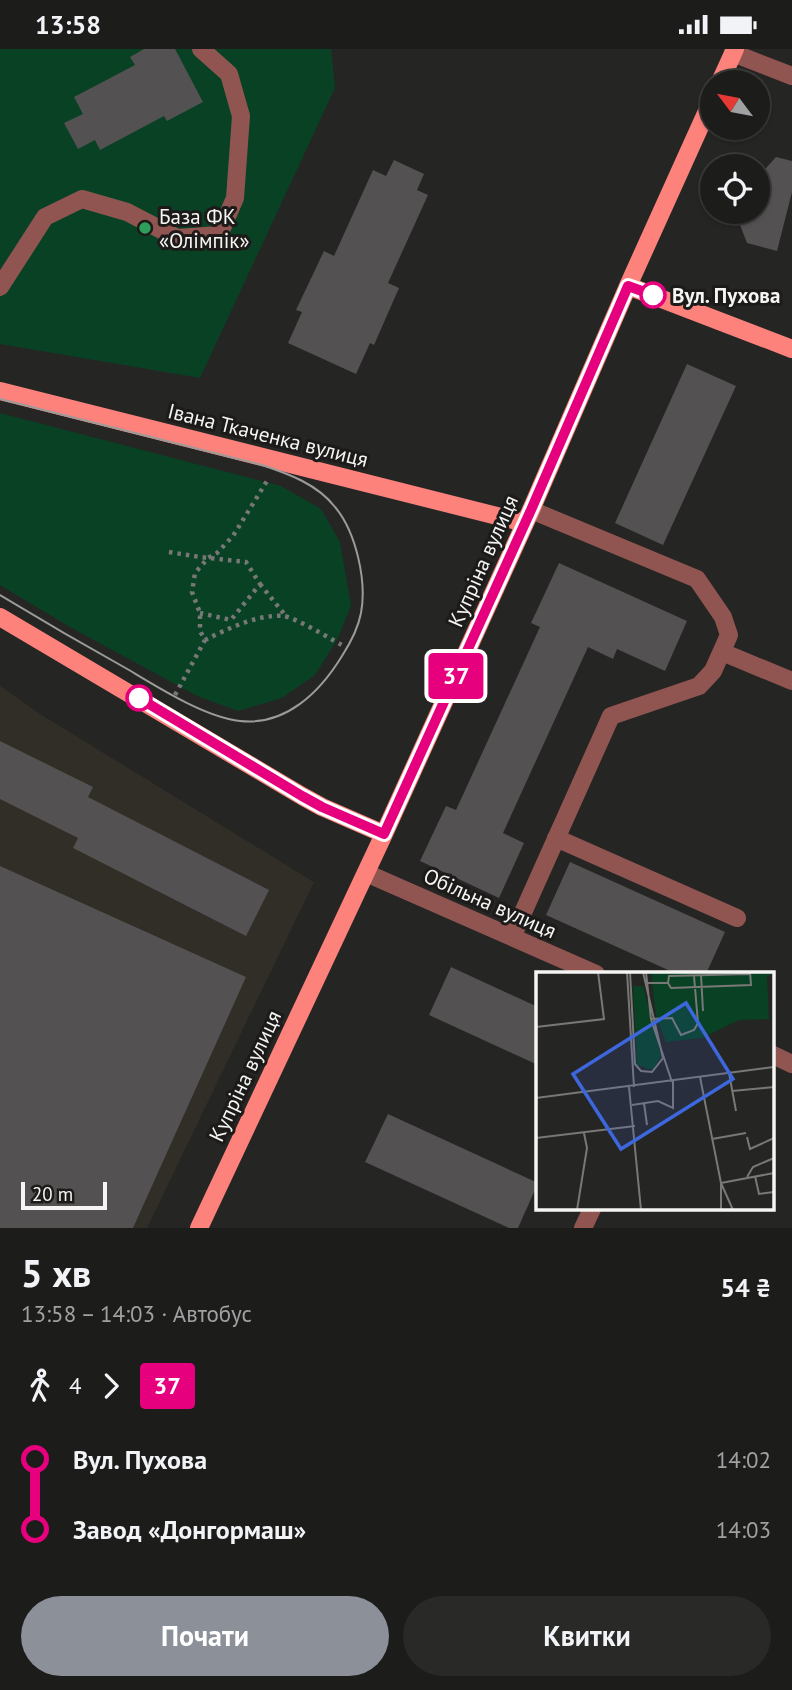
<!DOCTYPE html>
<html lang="uk">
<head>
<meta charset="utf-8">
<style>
  :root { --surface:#1c1c1a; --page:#292927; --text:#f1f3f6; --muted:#a0a1a2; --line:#3a3a39; --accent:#8c9099 }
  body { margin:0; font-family:"PT Sans",sans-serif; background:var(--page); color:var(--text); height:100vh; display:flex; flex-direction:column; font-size:26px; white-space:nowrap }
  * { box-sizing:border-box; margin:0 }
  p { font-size:23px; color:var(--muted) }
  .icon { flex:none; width:38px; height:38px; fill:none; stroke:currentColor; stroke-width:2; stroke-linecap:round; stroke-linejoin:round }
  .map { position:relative; height:1179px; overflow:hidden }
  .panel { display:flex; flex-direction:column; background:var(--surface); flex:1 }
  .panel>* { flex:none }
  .badge { padding:0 14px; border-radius:5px; font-size:24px; line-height:46px }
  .needle { width:46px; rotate:302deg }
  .controls { position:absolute; left:700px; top:21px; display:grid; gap:14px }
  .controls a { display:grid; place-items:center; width:70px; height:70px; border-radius:50%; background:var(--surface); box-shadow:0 2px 5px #0004,0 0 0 2px var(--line); font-size:35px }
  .scale { position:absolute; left:21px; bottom:18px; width:86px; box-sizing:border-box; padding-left:7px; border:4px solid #f5f5f3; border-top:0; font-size:19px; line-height:24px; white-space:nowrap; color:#f5f5f3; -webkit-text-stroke:5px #1c1b19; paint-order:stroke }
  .map>.badge { position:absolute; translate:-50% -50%; box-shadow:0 0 0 4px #fff }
  .legs { display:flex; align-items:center; gap:10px; height:77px; padding:0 21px; font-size:23px }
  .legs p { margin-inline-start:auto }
  .head { display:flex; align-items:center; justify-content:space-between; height:119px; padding:0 21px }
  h1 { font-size:38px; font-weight:700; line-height:52px }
  .primary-button { display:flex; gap:14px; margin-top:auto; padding:14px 21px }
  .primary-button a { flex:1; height:80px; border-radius:42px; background:var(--accent); color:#fff; font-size:28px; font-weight:700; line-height:80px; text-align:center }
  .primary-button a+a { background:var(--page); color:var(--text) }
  ul { padding:0 21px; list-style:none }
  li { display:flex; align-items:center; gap:24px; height:70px; font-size:26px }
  li i { display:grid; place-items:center; width:10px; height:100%; margin:0 9px; background:currentColor }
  li i::after { content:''; width:18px; height:18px; margin:-9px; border:5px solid; border-radius:50%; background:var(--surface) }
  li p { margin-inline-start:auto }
  li:first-child i { background:linear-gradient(#0000 50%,currentColor 0) }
  li:last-child i { background:linear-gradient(currentColor 50%,#0000 0) }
  .status { display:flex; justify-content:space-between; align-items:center; height:49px; padding:0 35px; background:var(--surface); direction:ltr }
  .status svg { height:19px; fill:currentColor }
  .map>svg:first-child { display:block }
  .built { fill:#302e26 }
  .green { fill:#094125 }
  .building { fill:#545152 }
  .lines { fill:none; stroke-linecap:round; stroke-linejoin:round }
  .path { stroke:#777775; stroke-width:4.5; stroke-dasharray:3.5 5; stroke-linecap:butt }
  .minor { stroke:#915551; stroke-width:18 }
  .major { stroke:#fd827c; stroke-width:18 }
  .tram { stroke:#9b9b99; stroke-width:2 }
  .line-1-casing { stroke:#fff; stroke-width:16 }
  .line-1 { stroke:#e6007e; stroke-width:10 }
  .leisure-dot { fill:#2e9e5b; stroke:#1c1b19; stroke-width:2.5 }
  .stop-1-dot { fill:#fff; stroke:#e6007e; stroke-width:3.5 }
  .labels { text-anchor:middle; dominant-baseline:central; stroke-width:6; stroke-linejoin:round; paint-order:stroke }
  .poi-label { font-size:21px; fill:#f5f5f3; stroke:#1c1b19; text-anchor:start }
  .stop-label { font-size:21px; font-weight:bold; fill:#f5f5f3; stroke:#1c1b19; text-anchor:start }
  .street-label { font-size:21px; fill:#f5f5f3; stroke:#1c1b19 }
  .inset-road { fill:none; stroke:#787876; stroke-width:2 }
  .view { fill:#3d67dc; fill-opacity:0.15; stroke:#3d67dc; stroke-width:3.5 }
  .inset-edge { fill:none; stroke:#f5f5f3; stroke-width:3.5 }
</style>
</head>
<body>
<div class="status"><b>13:58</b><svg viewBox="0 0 49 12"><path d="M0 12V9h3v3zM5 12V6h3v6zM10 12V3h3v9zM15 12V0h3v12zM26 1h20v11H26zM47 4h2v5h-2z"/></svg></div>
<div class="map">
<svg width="792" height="1179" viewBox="0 0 792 1179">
  <rect width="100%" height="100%" fill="#252523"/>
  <path class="built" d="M0 637 40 665 314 833 147 1179H0Z"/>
  <path class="green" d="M0 0H331L335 39 200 329 0 295Z
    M0 364 281 437 321 460 340 493 351 557 337 591 315 626 282 649 238 662 197 647 70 578 0 536Z"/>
  <path class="building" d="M144 0H175L203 53 167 72 164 67 100 101 95 91 78 100 64 74 83 65 74 48 135 16 130 8Z
    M776 108 792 112V143L777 202 747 194 735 163H758V128Z
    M394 111 424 125 417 141 428 146 388 234 399 239 374 296 370 294 356 325 288 294 302 263 296 261 324 202 334 207 373 121 386 127Z
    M687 315 736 337 663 496 615 474Z
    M559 514 687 572 665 622 617 600 613 610 588 598 503 784 524 794 499 849 420 812 446 757 456 761 540 578 531 574Z
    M0 692 93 738 88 748 269 841 246 887 73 799 78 789 0 750Z
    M570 813 725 883 706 925H677L546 866Z
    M0 817 246 928 133 1179H0Z
    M451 918 538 958V1016L429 966Z
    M388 1065 538 1134 518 1179H509L365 1113Z"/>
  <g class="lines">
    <path class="path" d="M169 503 200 508 246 513 260 535 231 571 200 564
      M260 535 285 566
      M205 591C227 580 258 565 283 567 293 567 336 593 347 599
      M175 646 205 591 200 582V564L192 543 195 524 208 509 217 504 233 487 267 432"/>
    <path class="minor" d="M733 4 792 27
      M0 238 45 168 82 150 127 163 177 189 219 186 235 149 241 67 229 25 201 0
      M722 603 792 632
      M556 789 737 869
      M366 824 596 925
      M512 888 611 667 699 637 713 622 729 586 723 568 697 530 531 461
      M773 1006 792 1015
      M583 1179 592 1160"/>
    <path class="major" d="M720 33 735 0
      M628 237 792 300
      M0 342 525 474
      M0 568 302 747 322 758 384 785
      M199 1179 384 785 531 461 628 237 712 51"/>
    <path class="tram" d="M0 350 262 416C289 425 317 435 335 458 356 483 367 532 361 564 358 580 351 593 342 607 320 643 286 677 240 672 205 668 159 639 129 621 86 597 43 572 0 546"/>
  </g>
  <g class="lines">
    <defs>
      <path id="line-1" d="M139 649 302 747 322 758 384 785 531 461 628 237 653 246"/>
    </defs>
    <use href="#line-1" class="line-1-casing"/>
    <use href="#line-1" class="line-1"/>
  </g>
  <circle class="leisure-dot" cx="145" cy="179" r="7"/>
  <g class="stop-1-dot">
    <circle cx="653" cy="246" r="12"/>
    <circle cx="139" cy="649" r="12"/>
  </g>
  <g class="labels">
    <g class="poi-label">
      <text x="159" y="167">База ФК<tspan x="159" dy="24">«Олімпік»</tspan></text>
    </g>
    <g class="stop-label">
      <text x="672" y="246">Вул. Пухова</text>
    </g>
    <g class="street-label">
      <text transform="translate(268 386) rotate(14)">Івана Ткаченка вулиця</text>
      <text transform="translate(483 512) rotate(-66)">Купріна вулиця</text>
      <text transform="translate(490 854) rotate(24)">Обільна вулиця</text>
      <text transform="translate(245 1027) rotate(-65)">Купріна вулиця</text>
    </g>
  </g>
  <g transform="translate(536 923)">
    <rect width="238" height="238" fill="#252523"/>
    <path d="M115 0H238L231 5 233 47 203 48 166 66 130 70 120 45ZM97 14H107L125 84 117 98 101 93Z" fill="#094125"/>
    <path class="inset-road" d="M91 0 98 115M94 0 99 92 105 99 116 100 127 86 107 0M110 0 115 47 136 110M165 3 167 39M111 11H132L135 16 215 13 214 0M132 11 133 4 214 2M115 47 136 46 145 63 158 58 162 51 158 4M0 55 68 47 62 0M193 101 200 139M164 105 185 211V238M93 115 105 238M196 119 238 115M0 126 238 95M108 131 111 153M96 133 122 129 137 136V109M211 165 214 177 238 166M0 166 99 154M176 167 210 161M219 204 223 222 238 220M211 205 217 195 238 186M41 238 51 176 48 161M197 238 185 211 238 201"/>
    <path class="view" d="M150 31 197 107 85 177 37 102Z"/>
    <rect width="238" height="238" class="inset-edge"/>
  </g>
</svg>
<div class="controls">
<a><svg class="needle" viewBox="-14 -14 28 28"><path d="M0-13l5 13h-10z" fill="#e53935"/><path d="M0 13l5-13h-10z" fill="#a0a1a2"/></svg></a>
<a><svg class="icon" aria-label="locate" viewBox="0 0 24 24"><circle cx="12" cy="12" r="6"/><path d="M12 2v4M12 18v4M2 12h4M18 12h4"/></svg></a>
</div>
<div class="scale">20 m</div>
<b class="badge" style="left:456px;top:627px;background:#e6007e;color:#fff">37</b>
</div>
<section class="panel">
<div class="head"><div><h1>5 хв</h1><p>13:58 – 14:03 · Автобус</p></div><b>54 ₴</b></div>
<div class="legs"><svg class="icon" aria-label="walk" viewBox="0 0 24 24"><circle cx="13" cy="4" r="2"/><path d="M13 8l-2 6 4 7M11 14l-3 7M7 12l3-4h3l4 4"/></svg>4<svg class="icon" aria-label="forward" viewBox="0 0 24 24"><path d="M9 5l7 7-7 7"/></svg><b class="badge" style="background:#e6007e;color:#fff">37</b></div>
<ul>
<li><i style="color:#e6007e"></i><b>Вул. Пухова</b><p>14:02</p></li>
<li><i style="color:#e6007e"></i><b>Завод «Донгормаш»</b><p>14:03</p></li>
</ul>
<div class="primary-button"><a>Почати</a><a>Квитки</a></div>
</section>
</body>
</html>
